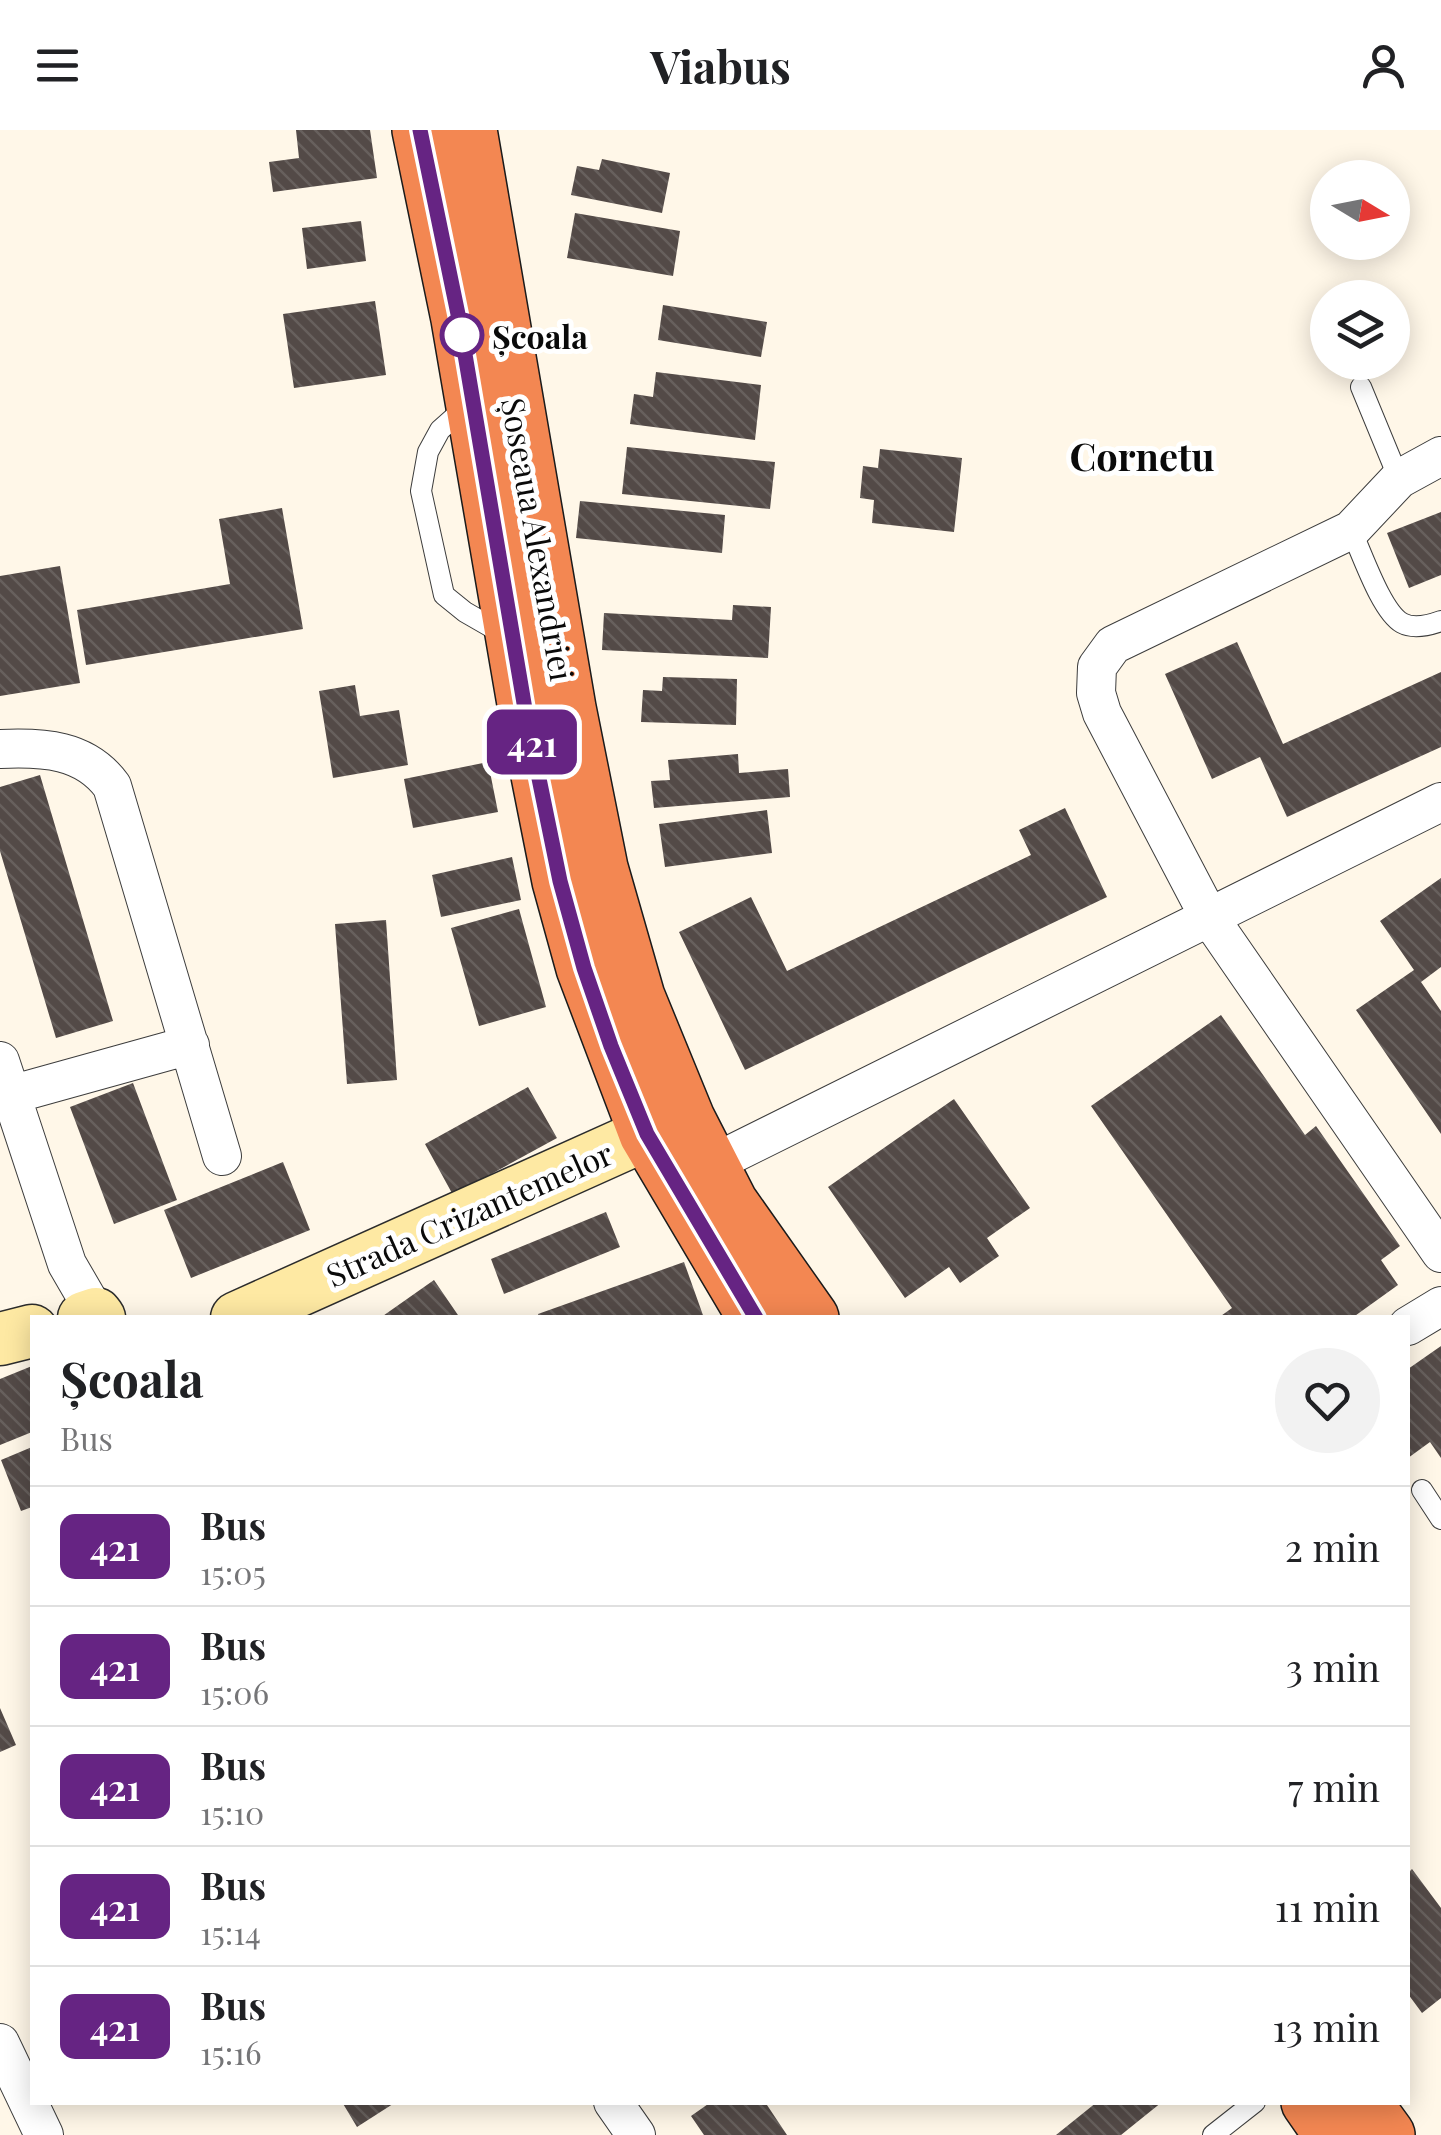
<!DOCTYPE html>
<html lang="en">
<head>
<meta charset="utf-8">
<style>
  :root { --surface:#fff; --page:#f2f2f2; --text:#202124; --muted:#757577; --line:#e0e0e0 }
  body { margin:0; font-family:"Playfair Display",serif; background:var(--page); color:var(--text); height:100vh; display:flex; flex-direction:column; font-size:38px; white-space:nowrap }
  * { box-sizing:border-box; margin:0 }
  p { font-size:32px; color:var(--muted) }
  .icon { flex:none; width:55px; height:55px; fill:none; stroke:currentColor; stroke-width:2; stroke-linecap:round; stroke-linejoin:round }
  .map { position:relative; flex:1; overflow:hidden }
  .sheet { position:absolute; left:30px; top:1185px; width:1380px; height:790px; display:flex; flex-direction:column; background:var(--surface); border-radius:0px; box-shadow:0 5px 25px #0003 }
  .sheet>* { flex:none }
  .badge { padding:0 20px; border-radius:15px; font-size:35px; line-height:65px }
  .needle { width:65px; rotate:100deg }
  .buttons { position:absolute; left:1310px; top:30px; display:grid; gap:20px }
  .buttons a { display:grid; place-items:center; width:100px; height:100px; border-radius:50%; background:var(--surface); box-shadow:0 5px 25px #0003; font-size:50px }
  .map>.badge { position:absolute; translate:-50% -50%; box-shadow:0 0 0 5px #fff }
  .round { display:grid; place-items:center; flex:none; width:105px; height:105px; border-radius:52px; background:var(--page) }
  .overview { display:flex; align-items:center; justify-content:space-between; height:170px; padding:0 30px }
  h1 { font-size:48px; font-weight:700; line-height:75px }
  ul { padding:0; list-style:none }
  li { display:flex; align-items:center; gap:30px; height:120px; padding:0 30px; border-top:2px solid var(--line) }
  li div { flex:1 }
  li b { display:block; font-size:38px }
  li em { font-style:normal }
  li .badge { min-width:110px; font-weight:700; text-align:center }
  header { display:flex; justify-content:space-between; align-items:center; height:130px; padding:0 30px; background:var(--surface); font-size:45px; font-weight:700 }
  .map>svg:first-child { display:block }
  .building { fill:url(#building-back-hatch) }
  .lines { fill:none; stroke-linecap:round; stroke-linejoin:round }
  .lane-casing { stroke:#3d3d3d; stroke-width:22 }
  .street-casing { stroke:#3d3d3d; stroke-width:40 }
  .secondary-casing { stroke:#2c2c2c; stroke-width:55 }
  .highway-casing { stroke:#1b1b1b; stroke-width:58 }
  .lane { stroke:#fff; stroke-width:20 }
  .street { stroke:#fff; stroke-width:38 }
  .secondary { stroke:#fee9a3; stroke-width:52 }
  .highway { stroke:#f38752; stroke-width:55 }
  .line-casing { stroke:#fff; stroke-width:22 }
  .line { stroke:#662483; stroke-width:15 }
  .stop-dot { fill:#fff; stroke:#662483; stroke-width:5 }
  .labels { text-anchor:middle; dominant-baseline:central; stroke-width:10; stroke-linejoin:round; paint-order:stroke }
  .stop-label { font-size:32px; font-weight:bold; fill:#0a0a0a; stroke:#fff; text-anchor:start }
  .street-label { font-size:32px; fill:#0a0a0a; stroke:#fff }
  .quarter-label { font-size:38px; font-weight:bold; fill:#0a0a0a; stroke:#fff }
</style>
</head>
<body>
<header><svg class="icon" aria-label="menu" viewBox="0 0 24 24"><path d="M4 6h16M4 12h16M4 18h16"/></svg>Viabus<svg class="icon" aria-label="person" viewBox="0 0 24 24"><circle cx="12" cy="8" r="4"/><path d="M4 21q1-7 8-7t8 7"/></svg></header>
<div class="map">
<svg width="1441" height="2005" viewBox="0 0 1441 2005">
  <defs>
    <pattern id="building-back-hatch" width="6" height="6" patternUnits="userSpaceOnUse" patternTransform="scale(2.5)"><rect width="6" height="6" fill="#534a47"/><path d="M-1 5l2 2M0 0l6 6M5-1l2 2" fill="none" stroke="#67605d"/></pattern>
  </defs>
  <rect width="100%" height="100%" fill="#fff7e8"/>
  <path class="building" d="M296 0H370L377 48 273 62 269 32 299 28Z
    M602 29 670 43 662 83 571 65 577 36 599 40Z
    M575 83 680 101 673 146 567 128Z
    M361 91 366 131 307 139 302 98Z
    M375 171 386 245 294 258 283 184Z
    M663 175 767 192 761 227 658 210Z
    M656 242 761 255 755 310 630 294 634 264 653 267Z
    M627 317 775 332 770 379 622 364Z
    M880 319 962 328 954 402 872 393 874 370 860 368 863 336 878 338Z
    M580 371 725 385 722 423 576 408Z
    M282 378 303 499 86 535 77 480 230 454 219 389Z
    M1441 382V445L1409 458 1387 403Z
    M60 436 80 553 0 566V446Z
    M733 475 771 477 768 528 602 520 604 483 732 490Z
    M1237 512 1283 614 1441 542V617L1287 687 1260 627 1212 649 1165 544Z
    M663 547 737 549 736 595 641 592 643 560 662 561Z
    M355 555 360 586 399 580 408 635 333 648 319 561Z
    M738 624 739 643 788 639 790 667 654 678 651 651 670 650 668 630Z
    M488 632 498 682 413 698 404 649Z
    M40 645 113 891 56 908 0 721V657Z
    M1065 678 1107 767 745 940 679 802 751 767 787 841 1031 725 1019 700Z
    M767 680 772 723 665 737 659 694Z
    M512 727 521 770 441 787 432 745Z
    M1441 748V837L1421 852 1441 881V1004L1356 880 1414 840 1380 791Z
    M519 779 546 877 479 896 451 798Z
    M386 790 397 950 347 954 335 794Z
    M1221 885 1305 1005 1316 996 1400 1116 1381 1130 1398 1155 1352 1188H1218L1232 1178 1091 976Z
    M133 953 177 1070 114 1094 70 977Z
    M528 957 557 1008 453 1065 425 1014Z
    M954 969 1030 1078 987 1108 999 1126 960 1153 949 1137 905 1168 828 1057Z
    M283 1032 310 1100 191 1148 164 1080Z
    M606 1082 620 1117 504 1164 491 1129Z
    M684 1132 704 1188H539L538 1184Z
    M434 1150 460 1188H380Z
    M1441 1216V1328L1430 1312 1408 1328V1239Z
    M32 1236V1302L0 1315V1249Z
    M32 1317V1377L21 1381 1 1330Z
    M0 1578 16 1615 0 1622Z
    M1412 1739 1441 1778V1868L1422 1883 1408 1864V1743Z
    M342 1972H396L357 1997Z
    M711 1972H765L787 2005H704L691 1986Z
    M1097 1972H1162L1121 2005H1056Z"/>
  <g class="lines">
    <defs>
      <path id="lane" d="M1361 257 1399 349
        M467 276 440 300 428 322 421 361 444 465 465 482 505 505
        M1351 400C1362 423 1381 481 1402 493 1413 499 1430 495 1441 491
        M1422 1360 1441 1389
        M1213 2005 1255 1972"/>
      <path id="street" d="M1441 326 1399 349 1351 400 1113 515 1097 537 1096 563 1102 583 1209 787 1441 1123
        M0 619C43 617 85 619 112 656L222 1026
        M0 931 67 1134 96 1184
        M10 965 190 915
        M710 1035 1441 672
        M1408 1196 1441 1176
        M0 1913 44 2005
        M613 1972 636 2005"/>
      <path id="secondary" d="M84 1188 96 1184 99 1188
        M237 1188 647 1004
        M0 1209 32 1201"/>
      <path id="highway" d="M420 0 459 189 527 585 560 751 584 838 647 1004 756 1188
        M469 0 568 578 600 738 637 867 687 989 730 1073 811 1188
        M1309 1972 1332 2005
        M1363 1972 1387 2005"/>
    </defs>
    <use href="#lane" class="lane-casing"/>
    <use href="#street" class="street-casing"/>
    <use href="#secondary" class="secondary-casing"/>
    <use href="#highway" class="highway-casing"/>
    <use href="#lane" class="lane"/>
    <use href="#street" class="street"/>
    <use href="#secondary" class="secondary"/>
    <use href="#highway" class="highway"/>
  </g>
  <g class="lines">
    <defs>
      <path id="line" d="M420 0 459 189 526 585 560 751 584 838 611 916 647 1004 756 1188"/>
    </defs>
    <use href="#line" class="line-casing"/>
    <use href="#line" class="line"/>
  </g>
  <circle class="stop-dot" cx="462" cy="205" r="20"/>
  <g class="labels">
    <g class="stop-label">
      <text x="492" y="205">Școala</text>
    </g>
    <g class="street-label">
      <text transform="translate(539 409) rotate(80)">Șoseaua Alexandriei</text>
      <text transform="translate(469 1083) rotate(-24)">Strada Crizantemelor</text>
    </g>
    <g class="quarter-label">
      <text x="1142" y="325">Cornetu</text>
    </g>
  </g>
</svg>
<div class="buttons">
<a><svg class="needle" viewBox="-14 -14 28 28"><path d="M0-13l5 13h-10z" fill="#e53935"/><path d="M0 13l5-13h-10z" fill="#757577"/></svg></a>
<a><svg class="icon" aria-label="layers" viewBox="0 0 24 24"><path d="M12 4l9 5-9 5-9-5zM3 14l9 5 9-5"/></svg></a>
</div>
<b class="badge" style="left:532px;top:612px;background:#662483;color:#fff">421</b>
<section class="sheet">
<div class="overview"><div><h1>Școala</h1><p>Bus</p></div><a class="round"><svg class="icon" aria-label="heart" viewBox="0 0 24 24"><path d="M12 20l-8-8c-3-5 5-10 8-4 3-6 11-1 8 4z"/></svg></a></div>
<ul>
<li><span class="badge" style="background:#662483;color:#fff">421</span><div><b>Bus</b><p>15:05</p></div><em>2 min</em></li>
<li><span class="badge" style="background:#662483;color:#fff">421</span><div><b>Bus</b><p>15:06</p></div><em>3 min</em></li>
<li><span class="badge" style="background:#662483;color:#fff">421</span><div><b>Bus</b><p>15:10</p></div><em>7 min</em></li>
<li><span class="badge" style="background:#662483;color:#fff">421</span><div><b>Bus</b><p>15:14</p></div><em>11 min</em></li>
<li><span class="badge" style="background:#662483;color:#fff">421</span><div><b>Bus</b><p>15:16</p></div><em>13 min</em></li>
</ul>
</section>
</div>
</body>
</html>
